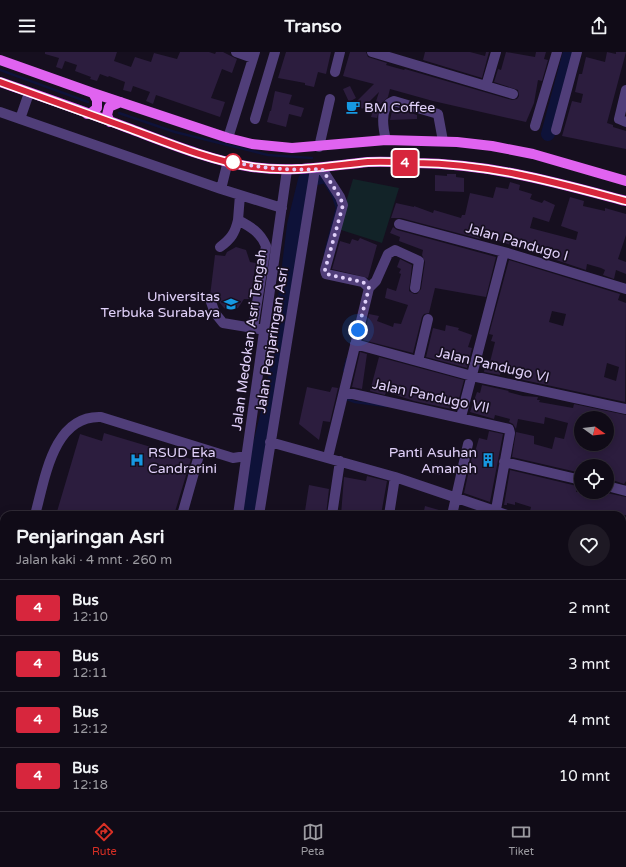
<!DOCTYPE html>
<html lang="id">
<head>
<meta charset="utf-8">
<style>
  :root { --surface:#100b17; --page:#1e1924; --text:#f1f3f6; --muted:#9c9ba1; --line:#302b36; --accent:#d93025 }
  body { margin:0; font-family:"Varela Round",sans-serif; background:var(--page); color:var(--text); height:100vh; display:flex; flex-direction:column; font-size:15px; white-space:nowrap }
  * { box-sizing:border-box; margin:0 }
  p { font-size:13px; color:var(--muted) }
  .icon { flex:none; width:22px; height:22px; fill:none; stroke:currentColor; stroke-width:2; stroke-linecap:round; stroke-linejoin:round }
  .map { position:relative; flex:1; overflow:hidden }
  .panel { position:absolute; left:0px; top:459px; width:626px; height:300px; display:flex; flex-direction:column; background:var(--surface); border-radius:12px 12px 0 0; box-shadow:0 2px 10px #0003,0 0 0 1px var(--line) }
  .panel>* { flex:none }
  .badge { padding:0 8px; border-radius:3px; font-size:14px; line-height:26px }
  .needle { width:26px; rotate:105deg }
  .controls { position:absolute; left:574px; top:359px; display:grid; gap:8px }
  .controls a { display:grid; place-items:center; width:40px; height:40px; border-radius:50%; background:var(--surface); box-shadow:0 2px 10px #0003,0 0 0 1px var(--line); font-size:20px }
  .you { position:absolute; width:20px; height:20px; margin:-10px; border:3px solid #fff; border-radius:50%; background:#1a73e8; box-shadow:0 0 0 6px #1a73e833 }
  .map>.badge { position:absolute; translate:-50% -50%; box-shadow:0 0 0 2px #fff }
  .round { display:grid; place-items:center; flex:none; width:42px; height:42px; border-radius:21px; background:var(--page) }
  .summary { display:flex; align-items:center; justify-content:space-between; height:68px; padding:0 16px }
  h1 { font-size:19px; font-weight:700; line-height:30px }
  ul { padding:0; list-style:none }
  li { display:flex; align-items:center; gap:12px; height:56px; padding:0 16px; border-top:1px solid var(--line) }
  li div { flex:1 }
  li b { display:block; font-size:15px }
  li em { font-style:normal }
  li .badge { min-width:44px; font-weight:700; text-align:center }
  header { display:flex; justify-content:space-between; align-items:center; height:52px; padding:0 16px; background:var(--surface); font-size:18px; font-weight:700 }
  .dock { display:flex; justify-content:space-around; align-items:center; height:56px; border-top:1px solid var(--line); background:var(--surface); font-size:11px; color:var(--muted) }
  .dock a { display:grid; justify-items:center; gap:2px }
  .dock .on { color:var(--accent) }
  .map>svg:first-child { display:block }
  .green { fill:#122328 }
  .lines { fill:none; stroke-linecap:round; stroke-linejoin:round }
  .stream { stroke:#0e1239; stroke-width:2.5 }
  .river { stroke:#0e1239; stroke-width:14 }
  .building { fill:#2c1d3e; fill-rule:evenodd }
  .minor { stroke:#503e79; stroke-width:10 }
  .major { stroke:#e063f0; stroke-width:10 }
  .line-casing { stroke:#fff; stroke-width:9 }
  .line { stroke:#d7263d; stroke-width:6 }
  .walk { stroke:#e1d1fa; stroke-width:4; stroke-dasharray:0 7.2 }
  .stop-dot { fill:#fff; stroke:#d7263d; stroke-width:2 }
  .labels { text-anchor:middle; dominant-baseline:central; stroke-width:3.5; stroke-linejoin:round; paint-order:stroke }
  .poi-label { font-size:14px; fill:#e1d1fa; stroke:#160f1f; text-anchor:start }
  .street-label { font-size:14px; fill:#e1d1fa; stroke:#160f1f }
</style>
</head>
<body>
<header><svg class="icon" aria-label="menu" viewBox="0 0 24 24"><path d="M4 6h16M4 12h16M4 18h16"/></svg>Transo<svg class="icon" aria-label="share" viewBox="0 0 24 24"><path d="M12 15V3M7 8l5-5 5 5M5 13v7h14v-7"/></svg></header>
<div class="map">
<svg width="626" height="759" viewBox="0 0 626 759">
  <rect width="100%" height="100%" fill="#160f1f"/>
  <path class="green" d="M353 127 399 136 382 191 338 177Z
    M1 481 4 482V519L0 517Z"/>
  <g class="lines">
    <path class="stream" d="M0 18 88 50
      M119 61 175 80 268 103 312 106
      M321 125 333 144 337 156 325 201
      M352 284 356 270
      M344 318 347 307
      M344 346 355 350 386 354"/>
    <path class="river" d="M548 82 570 0
      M249 463 259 396 274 336 294 173 305 128 321 125
      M202 759 203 755"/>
  </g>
  <path class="building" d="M45 0H117L114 9 131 15 135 5 151 10 154 1 177 7 180 0H209L215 2 216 0H223L237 7 232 21 222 17 211 46 225 50 220 65 156 43 153 52 146 49 150 40 133 34 131 40 123 38 125 30 109 24 108 25 100 22 97 29 90 27 91 25 75 19 77 13 65 9 62 17 56 15 59 6 45 2Z
    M286 0H331L326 22 318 20 314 35 305 33V31L278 26Z
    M350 0H366L368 5 387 11 386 13 404 18 405 17 512 48 517 47 519 44 518 38 494 30 498 17 501 18 506 0 535 5 536 0H546L544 7 548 8 542 29 538 28 534 51 526 70 433 49 390 37 388 45 380 53 377 66 371 65 379 40 362 57 356 50 374 32 343 24Z
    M425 0H470L485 4 486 0H489L482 26 423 8Z
    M607 0 616 2V0H626L607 71 613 73V75L626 79V97L562 84 572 49 581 51 583 42 575 40 579 22H582L586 5 605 10Z
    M350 34 356 46 349 50 343 37Z
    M275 39 292 43 289 52 304 56 301 65 289 62 286 75 267 70 270 59H271Z
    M395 56 417 63V67L390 68 392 59Z
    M447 122H456V125L464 126V140L435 139V123L447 124Z
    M510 130 520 133 519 138 532 142 530 147 542 151 544 148 555 153 549 170 533 165 530 176 576 188 578 180 561 174 570 145 584 149 583 154 605 159V156L626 162V183L618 207 626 210V222L616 218 614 227 603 223 605 218 601 216 587 212 586 218 481 183 480 187 401 166H391L396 151 414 155V154L433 161 434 158 461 166 462 163H465L470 141 493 146 496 135 508 137Z
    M393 175 397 178 496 205 486 245 435 236 429 261 424 262 422 265 413 301 363 288 369 262 379 264 377 269 393 275 394 271 401 272 408 253 385 246 387 236 396 239 401 222 399 221 401 217 397 215 400 207 412 213 409 239 414 242H417L421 237 425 210 422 203 423 198 399 189 400 185 390 181Z
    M360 186 377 193 368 226 332 217 340 189 350 192 352 187 358 189Z
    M236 195 246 198 250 210 256 211 250 247H244L238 256 228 258 224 256 215 245 210 244 215 203 225 204 227 200Z
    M509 208 620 242 618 248 626 251 625 350 519 327 520 324 501 319 500 323 484 320 486 309 490 310 495 290 491 289 493 283 489 282ZM552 259 566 262 563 274 549 270ZM607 311 619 315 616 329 604 325Z
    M446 273 459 276 458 278 472 283 468 295 472 296 467 316 426 305 433 276 445 279Z
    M360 300 367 302 362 337 352 335Z
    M379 305 464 328 456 358 414 349 390 341 386 340 385 343 370 339Z
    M482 333 509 339 508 340 523 344 538 345 537 348H540L539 350 573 356 574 352 626 363V429L624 432 607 426V414H581V421L512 405 516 380 534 384V392L552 397 555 385 564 387 568 371 545 365 544 372 518 367 516 377 513 372 509 370 510 367 495 363 494 367 470 360 477 340 480 341ZM581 366H607V392H581Z
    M307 335 330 340 332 335 338 336 330 370 323 369 319 388 299 372Z
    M489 379 503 382 490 450 464 441 473 400H475L479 386 487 388Z
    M104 381 191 407 174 463H56L80 382 102 389Z
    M434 412 443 414 440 423 432 421Z
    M510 418 577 434 576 440H595L607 443V441L626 445V463H543L530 459 531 455 515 450V453L507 451V453H504Z
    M367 424 387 429 381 463H341L344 425 366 429Z
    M309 433 329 437 326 463 305 459Z
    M425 454 446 460V463H423Z"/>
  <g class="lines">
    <path class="minor" d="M236 0 253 6
      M372 0 513 42
      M335 20 340 0
      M486 34 496 0
      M626 38 619 67 626 70
      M0 60 221 137 282 156
      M20 67 29 41
      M255 67 275 0
      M535 74 557 0
      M556 78 577 0
      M228 86 255 0
      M386 88C383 76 379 54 394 49L438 62 443 89
      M319 95 330 47
      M322 117 340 145 343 153 325 218 326 222 363 230 369 236 328 405
      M221 137 228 109
      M240 143 238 168C251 175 260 180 266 194L253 276
      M399 172 504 200 626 237
      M220 195C231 187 235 181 238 168
      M369 236 376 229 388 202 395 198 419 209 415 236
      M211 250 215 261 223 271 259 277
      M355 292 472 324 626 357
      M418 309 428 267
      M344 340 509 377 510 381 495 463
      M461 365 504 200
      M270 390 395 425 507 463
      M504 410 581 428
      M607 434 626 439
      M35 463C45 427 53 363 101 365L233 406 246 404
      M182 463 201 396
      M238 463 287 118
      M259 463 315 117
      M332 463 340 409
      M389 463 395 425
      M452 463 468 392
      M0 475 4 476
      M622 498 626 499
      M0 663 4 649
      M569 755 595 759
      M31 759 32 755
      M93 759 94 755
      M111 759V755
      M190 759 191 755
      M212 759V755
      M269 759 270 755"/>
    <path class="major" d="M0 8 93 41 228 86 252 92 292 96 386 88 457 90 492 94 533 102 626 129
      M0 30C43 45 86 60 128 76 168 91 209 108 252 115 294 121 327 114 368 110 384 109 400 110 416 111 492 112 554 130 626 149
      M87 62 91 61 97 56V48L93 41
      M110 70 107 63 109 55 121 50"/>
  </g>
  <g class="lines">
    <defs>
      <path id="line" d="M0 30C42 45 84 60 125 75 166 90 208 108 252 115 294 121 327 114 368 110 384 109 400 110 416 111 492 112 554 130 626 149"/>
    </defs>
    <use href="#line" class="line-casing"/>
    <use href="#line" class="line"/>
    <path class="walk" d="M233 110 228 109C259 116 290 119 322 117L340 145 343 153 325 218 326 222 363 230 369 236 358 278"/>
  </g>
  <defs>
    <symbol id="cafe-bare" viewBox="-9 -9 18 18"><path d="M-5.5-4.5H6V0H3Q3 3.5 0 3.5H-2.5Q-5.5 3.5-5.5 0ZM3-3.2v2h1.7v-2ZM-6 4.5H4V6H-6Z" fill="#1698e1" stroke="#160f1f" stroke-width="2.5" paint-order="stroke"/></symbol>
    <symbol id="university-bare" viewBox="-9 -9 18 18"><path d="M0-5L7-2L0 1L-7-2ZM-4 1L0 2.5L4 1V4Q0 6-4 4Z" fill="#1698e1" stroke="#160f1f" stroke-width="2.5" paint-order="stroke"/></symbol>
    <symbol id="hospital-bare" viewBox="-9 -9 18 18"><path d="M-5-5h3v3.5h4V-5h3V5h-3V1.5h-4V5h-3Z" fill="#1698e1" stroke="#160f1f" stroke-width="2.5" paint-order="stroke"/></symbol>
    <symbol id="building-bare" viewBox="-9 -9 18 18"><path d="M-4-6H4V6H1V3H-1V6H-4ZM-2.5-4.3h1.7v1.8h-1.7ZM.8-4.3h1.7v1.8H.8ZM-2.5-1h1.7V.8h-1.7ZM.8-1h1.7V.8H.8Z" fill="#1698e1" stroke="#160f1f" stroke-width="2.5" paint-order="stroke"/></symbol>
  </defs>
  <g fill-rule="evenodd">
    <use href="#cafe-bare" x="343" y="45" width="20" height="20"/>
    <use href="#university-bare" x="221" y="242" width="20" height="20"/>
    <use href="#hospital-bare" x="127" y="398" width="20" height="20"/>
    <use href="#building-bare" x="478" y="398" width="20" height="20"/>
  </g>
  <circle class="stop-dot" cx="233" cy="110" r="8"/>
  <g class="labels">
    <g class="poi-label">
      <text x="364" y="55">BM Coffee</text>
      <text x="220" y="244" text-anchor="end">Universitas<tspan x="220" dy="16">Terbuka Surabaya</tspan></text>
      <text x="148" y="400">RSUD Eka<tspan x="148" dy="16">Candrarini</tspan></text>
      <text x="477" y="400" text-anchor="end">Panti Asuhan<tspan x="477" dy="16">Amanah</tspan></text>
    </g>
    <g class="street-label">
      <text transform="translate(517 190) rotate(16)">Jalan Pandugo I</text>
      <text transform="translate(249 288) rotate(-82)">Jalan Medokan Asri Tengah</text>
      <text transform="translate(272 288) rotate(-81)">Jalan Penjaringan Asri</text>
      <text transform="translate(493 313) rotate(13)">Jalan Pandugo VI</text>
      <text transform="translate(431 344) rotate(12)">Jalan Pandugo VII</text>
    </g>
  </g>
</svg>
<div class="controls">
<a><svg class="needle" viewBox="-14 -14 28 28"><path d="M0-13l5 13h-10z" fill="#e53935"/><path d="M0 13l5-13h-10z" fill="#9c9ba1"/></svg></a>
<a><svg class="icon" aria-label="locate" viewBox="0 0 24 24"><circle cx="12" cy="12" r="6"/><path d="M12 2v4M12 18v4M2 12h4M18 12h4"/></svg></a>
</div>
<div class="you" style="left:358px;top:278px"></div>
<b class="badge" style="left:405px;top:111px;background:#d7263d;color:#fff">4</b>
<section class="panel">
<div class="summary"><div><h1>Penjaringan Asri</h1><p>Jalan kaki · 4 mnt · 260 m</p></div><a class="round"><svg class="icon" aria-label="heart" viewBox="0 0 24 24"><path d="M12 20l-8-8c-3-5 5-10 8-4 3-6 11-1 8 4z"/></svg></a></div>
<ul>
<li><span class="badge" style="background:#d7263d;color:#fff">4</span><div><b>Bus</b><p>12:10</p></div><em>2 mnt</em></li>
<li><span class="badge" style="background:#d7263d;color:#fff">4</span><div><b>Bus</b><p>12:11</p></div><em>3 mnt</em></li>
<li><span class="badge" style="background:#d7263d;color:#fff">4</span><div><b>Bus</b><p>12:12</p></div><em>4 mnt</em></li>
<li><span class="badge" style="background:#d7263d;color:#fff">4</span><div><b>Bus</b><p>12:18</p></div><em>10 mnt</em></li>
</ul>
</section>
</div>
<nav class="dock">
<a class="on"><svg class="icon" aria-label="directions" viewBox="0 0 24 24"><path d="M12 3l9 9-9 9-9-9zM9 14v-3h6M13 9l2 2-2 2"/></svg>Rute</a>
<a><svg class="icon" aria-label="map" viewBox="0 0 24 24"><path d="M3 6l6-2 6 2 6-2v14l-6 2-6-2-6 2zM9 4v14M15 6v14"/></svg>Peta</a>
<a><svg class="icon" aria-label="tickets" viewBox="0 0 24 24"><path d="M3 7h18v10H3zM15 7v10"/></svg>Tiket</a>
</nav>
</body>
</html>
